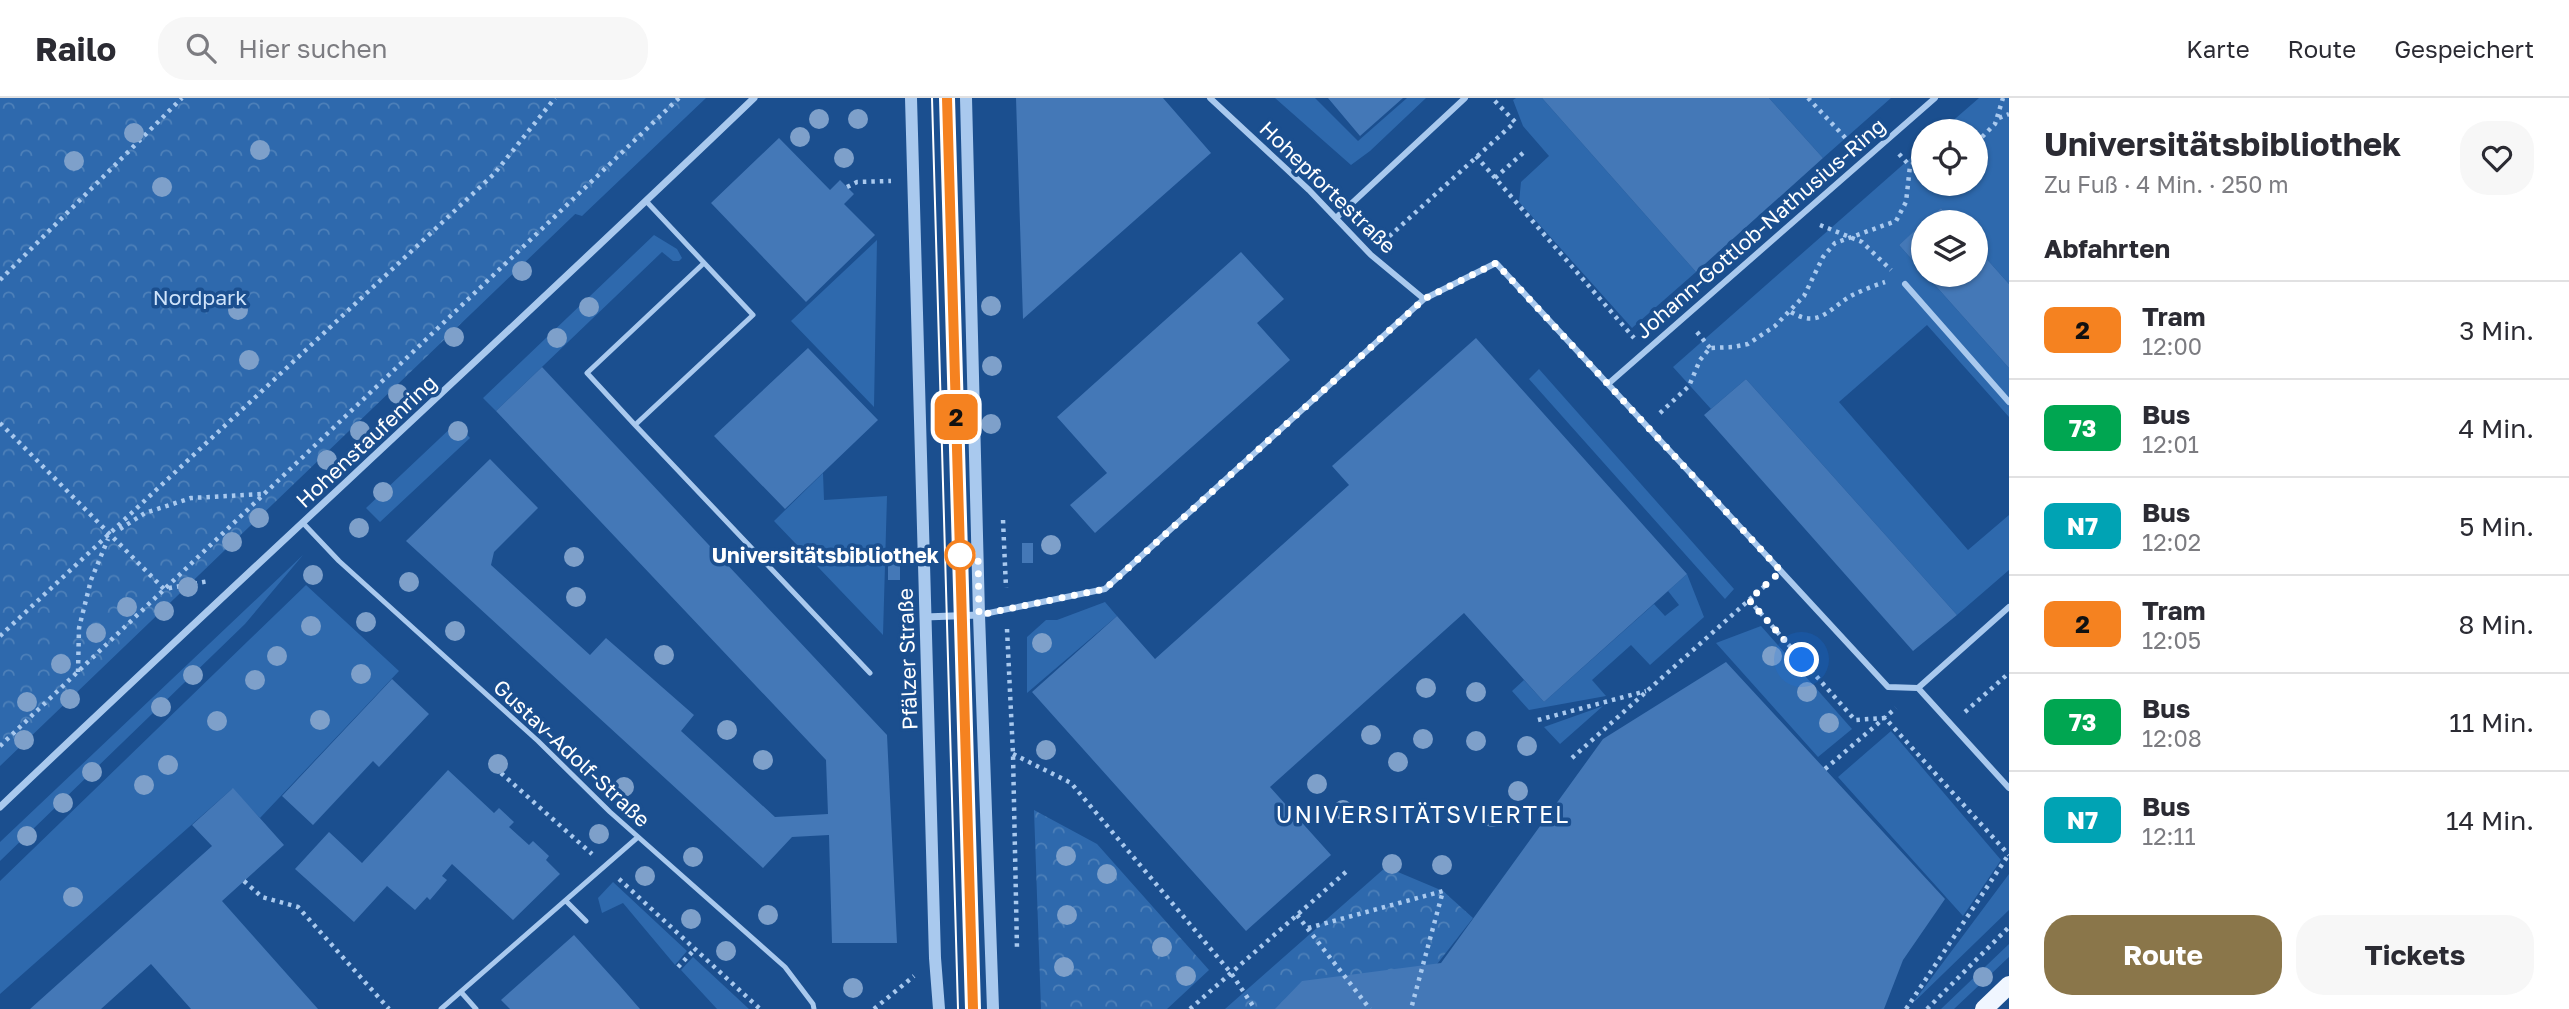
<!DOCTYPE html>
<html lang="de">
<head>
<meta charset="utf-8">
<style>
  :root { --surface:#fff; --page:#f7f7f7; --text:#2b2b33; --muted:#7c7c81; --line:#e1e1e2; --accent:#8a764a }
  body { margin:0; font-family:"Golos Text",sans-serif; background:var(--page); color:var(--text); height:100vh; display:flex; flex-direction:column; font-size:26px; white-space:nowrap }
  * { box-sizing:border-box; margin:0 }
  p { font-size:23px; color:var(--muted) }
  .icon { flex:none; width:38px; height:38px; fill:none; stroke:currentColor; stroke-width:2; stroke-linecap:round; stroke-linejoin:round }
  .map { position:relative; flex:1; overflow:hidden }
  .panel { display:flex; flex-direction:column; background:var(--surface); width:560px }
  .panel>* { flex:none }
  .badge { padding:0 14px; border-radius:10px; font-size:24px; line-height:46px }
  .fabs { position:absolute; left:1911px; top:21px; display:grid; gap:14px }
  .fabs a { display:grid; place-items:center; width:77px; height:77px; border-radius:50%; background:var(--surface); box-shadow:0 2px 5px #0004; font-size:35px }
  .you { position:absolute; width:35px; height:35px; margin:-18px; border:5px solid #fff; border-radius:50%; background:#1a73e8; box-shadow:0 0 0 10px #1a73e833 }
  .map>.badge { position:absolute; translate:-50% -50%; box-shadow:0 0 0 4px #fff }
  h2 { padding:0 35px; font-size:26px; line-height:63px }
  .round { display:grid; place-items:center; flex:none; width:74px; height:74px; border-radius:28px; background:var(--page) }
  .head { display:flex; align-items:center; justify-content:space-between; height:119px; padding:0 35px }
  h1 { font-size:33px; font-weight:700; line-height:52px }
  .button { display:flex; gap:14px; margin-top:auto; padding:14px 35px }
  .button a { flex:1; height:80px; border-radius:28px; background:var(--accent); color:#fff; font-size:28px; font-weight:700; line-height:80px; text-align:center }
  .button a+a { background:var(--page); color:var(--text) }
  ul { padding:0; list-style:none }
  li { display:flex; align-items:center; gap:21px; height:98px; padding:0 35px; border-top:2px solid var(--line) }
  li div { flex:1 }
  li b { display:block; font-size:26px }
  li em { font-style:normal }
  li .badge { min-width:77px; font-weight:700; text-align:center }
  header { display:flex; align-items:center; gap:42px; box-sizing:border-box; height:98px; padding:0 35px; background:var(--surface); border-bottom:2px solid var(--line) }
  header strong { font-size:33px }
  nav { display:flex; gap:38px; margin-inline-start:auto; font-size:24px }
  .search { width:490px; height:63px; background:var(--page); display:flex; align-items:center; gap:18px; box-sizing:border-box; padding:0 24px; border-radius:28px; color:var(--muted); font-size:26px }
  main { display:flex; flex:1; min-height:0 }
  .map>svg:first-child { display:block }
  .grass { fill:#2e69ad }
  .park { fill:url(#park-crowns) }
  .building { fill:#4478b7 }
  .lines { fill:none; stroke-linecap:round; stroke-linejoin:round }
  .path { stroke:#a9c9ee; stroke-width:4.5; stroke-dasharray:3.5 5; stroke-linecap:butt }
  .service { stroke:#a9c9ee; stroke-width:5 }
  .pedestrian { stroke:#a9c9ee; stroke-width:6 }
  .minor { stroke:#a9c9ee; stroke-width:7 }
  .tertiary { stroke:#a9c9ee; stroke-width:12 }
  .primary { stroke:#f0f6ff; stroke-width:18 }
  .tram { stroke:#fff; stroke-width:2 }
  .tree { fill:#7ea0ca }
  .line-casing { stroke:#fff; stroke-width:16 }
  .line { stroke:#f58220; stroke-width:10 }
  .walk { stroke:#fff; stroke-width:7; stroke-dasharray:0 12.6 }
  .stop-dot { fill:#fff; stroke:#f58220; stroke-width:3.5 }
  .labels { text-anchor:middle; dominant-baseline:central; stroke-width:7; stroke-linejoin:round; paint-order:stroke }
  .street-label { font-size:21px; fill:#fff; stroke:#1b4f8f }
  .park-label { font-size:21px; fill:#cfe3fa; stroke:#1b4f8f }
  .stop-label { font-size:21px; font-weight:bold; fill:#fff; stroke:#1b4f8f; text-anchor:end }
  .neighbourhood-label { font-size:23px; letter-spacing:2px; fill:#fff; stroke:#1b4f8f }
</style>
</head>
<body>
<header>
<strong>Railo</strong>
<div class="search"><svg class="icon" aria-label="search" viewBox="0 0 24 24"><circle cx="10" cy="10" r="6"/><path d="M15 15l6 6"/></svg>Hier suchen</div>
<nav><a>Karte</a><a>Route</a><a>Gespeichert</a></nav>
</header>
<main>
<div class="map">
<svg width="2009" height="911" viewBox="0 0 2009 911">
  <defs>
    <pattern id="park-crowns" width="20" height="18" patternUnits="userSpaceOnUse" patternTransform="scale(1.75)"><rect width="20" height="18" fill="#2e69ad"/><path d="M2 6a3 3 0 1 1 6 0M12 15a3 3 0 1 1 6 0" fill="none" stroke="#4d80b9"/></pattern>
  </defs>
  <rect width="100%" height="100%" fill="#1b4f8f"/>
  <path class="grass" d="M691 0H706L582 118 572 115Z
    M1275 0H1315L1358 43 1407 0H1426L1370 53 1351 67Z
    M1516 0H1542L1696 174 1632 230 1519 104 1521 84 1549 58 1523 28 1513 2Z
    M1769 0H1891L1823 60Z
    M1979 0H2009V186L1976 149V124H1954L1941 110 1899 147 1923 174V177H1926L2009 270V319L1927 227 1839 304 1968 452 2009 417V472L1957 517 1746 281 1711 311 1673 269 1923 49V86H1976V33H1941Z
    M654 137 677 151 682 160 679 163H673L662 154 496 313 483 300Z
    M877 142 874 309 791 223Z
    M1539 271 1734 491 1725 501 1529 281Z
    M456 325 470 340 380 424 366 410Z
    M823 375 824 402 887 398 883 537 774 423Z
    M303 457 245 526 0 763V744Z
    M1687 476 1704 519 1650 567 1631 547 1592 582 1606 598 1529 612 1512 593 1524 582 1544 604 1654 506 1665 518 1679 507 1668 493Z
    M306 487 399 573 260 720 232 691 0 896V783Z
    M1105 504 1117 518 1027 595V539L1046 522H1057Z
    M1761 528 1852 631 1818 659 1716 545Z
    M1603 608 1560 646 1544 629Z
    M1891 633 2001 762 1963 818 1838 679Z
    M2009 776V812L1912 906Z
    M613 784 687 853 675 867 623 805 602 815 598 800Z
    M2009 846V859L1954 911H1941Z
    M693 859 749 911H717L681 872Z"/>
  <path class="park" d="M0 0H696L0 668Z
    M1034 712 1097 746 1209 872 1167 911H1041Z
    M1386 769 1443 793 1473 820 1402 911H1225Z"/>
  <path class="building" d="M1016 0H1163L1211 55 1023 221Z
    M1328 0H1403L1360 38Z
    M1542 0H1769L1823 60 1696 174Z
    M779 40 830 92 840 82 854 96 844 106 875 137 806 204 711 105Z
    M1941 110 1954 124H1925Z
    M1923 125V174L1899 147Z
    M1976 149 2009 186V270L1926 177H1976Z
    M1241 154 1284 201 1257 225 1290 262 1095 435 1070 407 1107 375 1057 319Z
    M1476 240 1687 476 1544 604 1464 515 1270 689 1331 757 1246 833 1032 594 1117 518 1155 561 1349 387 1332 368Z
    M808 250 878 322 785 411 714 338Z
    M542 269 887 637 897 845H832L829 737 792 739 763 770 406 443 490 361 538 410 494 454 491 467 590 557 606 540 694 617 681 633 775 719 828 716 826 662 496 313Z
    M1746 281 1957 517 1913 553 1704 317Z
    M1022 445H1033V465H1022Z
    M900 460V482H888V461Z
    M1726 564 1945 801 1903 862 1884 911H1275L1302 883 1441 865 1603 641Z
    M392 581 429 616 379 669 373 663 313 727 282 698Z
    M448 672 494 715 499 710 514 724 509 729 529 747 533 743 549 758 546 762 560 776 513 822 452 766 442 778 447 782 430 802 427 799 415 812 387 788 354 824 295 771 329 734 362 765Z
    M233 690 284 747 222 803 318 911H191L151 866 101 911H30L212 748 192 727Z
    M574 837 620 888 640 911H510L501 902Z"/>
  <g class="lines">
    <path class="path" d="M1808 0 1853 48
      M1999 20 2009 16
      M1976 45 1995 26 2003 0
      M1899 56 1910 68
      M1476 58 1634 240
      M1495 80 1523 55
      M847 89 857 84 891 83
      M1820 127 1862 144 1891 172
      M1383 144 1515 24 1492 0
      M0 182 182 0
      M1791 214C1818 230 1827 213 1849 199 1860 193 1873 188 1885 184
      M1697 234 1710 250
      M1660 315 1689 288 1700 262 1710 250 1733 249 1748 246 1775 228 1804 198 1823 159 1835 145 1896 123 1906 104 1910 68 1923 58
      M0 325 164 491 209 483
      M1003 422 1006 490
      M120 431 145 415 191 400 262 396
      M1749 502 1855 622 1885 620 2009 757
      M1007 531 1013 656 1017 851
      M0 538 494 76 555 0
      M78 574 79 530 91 482 108 441
      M1965 614 2009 575
      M1538 622 1646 593
      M0 648 679 0
      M1013 656 1071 685 1231 875 1255 911
      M1572 660 1767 486
      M1825 671 1896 610
      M501 675 592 756
      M619 781 760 911
      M244 783 262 799 298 809 389 911
      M1297 817 1370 911
      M1308 830 1443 793 1411 911
      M678 869 695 851
      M874 911 914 878
      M1190 911 1347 773
      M1906 911 2009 756
      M1927 911 2009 829"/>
    <path class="service" d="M646 103 753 217 635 327 587 275 704 165
      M635 327 870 575
      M303 425 339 463 538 643 610 714 785 869 813 906 814 911
      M566 803 586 823
      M461 894 476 911
      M441 911 638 739"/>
    <path class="pedestrian" d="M1210 0 1309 92 1371 157 1424 201 1496 165 1888 589 1918 590 2009 690
      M1336 120 1465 0
      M1905 186 2009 304
      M1608 286 1935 0
      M979 517 1105 491 1424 201
      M1918 590 2009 509"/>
    <path class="minor" d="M925 519 979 517
      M0 709C250 471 505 239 754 0"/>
    <path class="tertiary" d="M911 0 935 860 939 911
      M966 0 979 517 993 911"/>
    <path class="primary" d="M1984 911 2009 887"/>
    <path class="tram" d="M932 0 958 911
      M947 0 973 911"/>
  </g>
  <g class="tree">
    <circle cx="819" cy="21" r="10"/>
    <circle cx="858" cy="21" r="10"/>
    <circle cx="134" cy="35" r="10"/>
    <circle cx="800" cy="39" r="10"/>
    <circle cx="260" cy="52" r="10"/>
    <circle cx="844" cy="60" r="10"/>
    <circle cx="74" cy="63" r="10"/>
    <circle cx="162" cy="89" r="10"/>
    <circle cx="522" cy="173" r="10"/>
    <circle cx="991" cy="208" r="10"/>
    <circle cx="589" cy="209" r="10"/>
    <circle cx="238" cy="212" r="10"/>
    <circle cx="454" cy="239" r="10"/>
    <circle cx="557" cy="240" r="10"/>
    <circle cx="249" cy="262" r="10"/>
    <circle cx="992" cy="268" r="10"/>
    <circle cx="398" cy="296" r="10"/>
    <circle cx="991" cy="326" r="10"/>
    <circle cx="360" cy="333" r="10"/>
    <circle cx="458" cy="333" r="10"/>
    <circle cx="327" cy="362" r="10"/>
    <circle cx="383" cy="394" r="10"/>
    <circle cx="259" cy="420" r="10"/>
    <circle cx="359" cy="430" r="10"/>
    <circle cx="232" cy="444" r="10"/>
    <circle cx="1051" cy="447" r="10"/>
    <circle cx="574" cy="459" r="10"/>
    <circle cx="313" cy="477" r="10"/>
    <circle cx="409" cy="484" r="10"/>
    <circle cx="188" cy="489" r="10"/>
    <circle cx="576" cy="499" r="10"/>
    <circle cx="127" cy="509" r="10"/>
    <circle cx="164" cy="513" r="10"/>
    <circle cx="366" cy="524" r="10"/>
    <circle cx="311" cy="528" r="10"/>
    <circle cx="455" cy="533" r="10"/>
    <circle cx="96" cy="535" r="10"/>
    <circle cx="1042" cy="545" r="10"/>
    <circle cx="664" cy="557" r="10"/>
    <circle cx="277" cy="558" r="10"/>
    <circle cx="1772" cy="558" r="10"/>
    <circle cx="61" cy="566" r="10"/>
    <circle cx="361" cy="576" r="10"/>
    <circle cx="193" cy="577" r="10"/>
    <circle cx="255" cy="582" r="10"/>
    <circle cx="1426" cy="590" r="10"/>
    <circle cx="1476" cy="594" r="10"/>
    <circle cx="1807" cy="594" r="10"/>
    <circle cx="70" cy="601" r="10"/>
    <circle cx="27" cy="604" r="10"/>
    <circle cx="161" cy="609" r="10"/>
    <circle cx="320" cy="622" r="10"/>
    <circle cx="217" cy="623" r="10"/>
    <circle cx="1829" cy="625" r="10"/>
    <circle cx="727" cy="632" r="10"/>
    <circle cx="1371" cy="637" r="10"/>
    <circle cx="1423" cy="641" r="10"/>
    <circle cx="24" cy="642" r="10"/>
    <circle cx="1476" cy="643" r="10"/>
    <circle cx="1527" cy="648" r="10"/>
    <circle cx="1046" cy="652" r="10"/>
    <circle cx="763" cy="662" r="10"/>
    <circle cx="1398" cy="664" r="10"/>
    <circle cx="498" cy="666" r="10"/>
    <circle cx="168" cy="667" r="10"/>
    <circle cx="92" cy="674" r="10"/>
    <circle cx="1317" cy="686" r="10"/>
    <circle cx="144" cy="687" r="10"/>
    <circle cx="624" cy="689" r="10"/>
    <circle cx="1518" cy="693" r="10"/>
    <circle cx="63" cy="705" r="10"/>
    <circle cx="1343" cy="712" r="10"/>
    <circle cx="1492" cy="719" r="10"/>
    <circle cx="599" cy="736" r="10"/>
    <circle cx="27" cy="738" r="10"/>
    <circle cx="1066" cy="758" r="10"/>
    <circle cx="693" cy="759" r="10"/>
    <circle cx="1392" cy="766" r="10"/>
    <circle cx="1442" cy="767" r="10"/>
    <circle cx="1107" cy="776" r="10"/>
    <circle cx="645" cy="778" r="10"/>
    <circle cx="73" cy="799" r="10"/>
    <circle cx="768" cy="817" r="10"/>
    <circle cx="1067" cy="817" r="10"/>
    <circle cx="691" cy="821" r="10"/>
    <circle cx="1162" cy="849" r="10"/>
    <circle cx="726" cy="853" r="10"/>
    <circle cx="1064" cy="869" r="10"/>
    <circle cx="1186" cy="878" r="10"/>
    <circle cx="1983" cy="879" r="10"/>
    <circle cx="853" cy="890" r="10"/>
  </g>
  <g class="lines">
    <defs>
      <path id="line" d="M947 0 973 911"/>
    </defs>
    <use href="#line" class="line-casing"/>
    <use href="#line" class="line"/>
    <path class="walk" d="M960 457 978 456 979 517 1105 491 1424 201 1496 165 1781 473 1749 502 1802 562"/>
  </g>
  <circle class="stop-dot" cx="960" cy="457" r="14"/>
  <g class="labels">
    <g class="street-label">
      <text transform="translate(1328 89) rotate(44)">Hohepfortestraße</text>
      <text transform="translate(1760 130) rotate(-41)">Johann-Gottlob-Nathusius-Ring</text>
      <text transform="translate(366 343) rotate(-43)">Hohenstaufenring</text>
      <text transform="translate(907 561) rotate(-92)">Pfälzer Straße</text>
      <text transform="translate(572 655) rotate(43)">Gustav-Adolf-Straße</text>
    </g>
    <g class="park-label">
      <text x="200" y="199">Nordpark</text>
    </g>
    <g class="stop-label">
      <text x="939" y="457">Universitätsbibliothek</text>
    </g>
    <g class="neighbourhood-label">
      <text x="1423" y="716">UNIVERSITÄTSVIERTEL</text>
    </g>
  </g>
</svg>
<div class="fabs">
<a><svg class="icon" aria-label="locate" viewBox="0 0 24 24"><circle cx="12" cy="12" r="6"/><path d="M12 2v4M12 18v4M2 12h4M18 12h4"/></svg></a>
<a><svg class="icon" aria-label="layers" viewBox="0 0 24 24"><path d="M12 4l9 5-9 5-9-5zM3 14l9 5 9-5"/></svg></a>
</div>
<div class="you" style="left:1802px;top:562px"></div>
<b class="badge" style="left:956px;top:319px;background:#f58220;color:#111">2</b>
</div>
<section class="panel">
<div class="head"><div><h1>Universitätsbibliothek</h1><p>Zu Fuß · 4 Min. · 250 m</p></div><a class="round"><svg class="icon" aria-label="heart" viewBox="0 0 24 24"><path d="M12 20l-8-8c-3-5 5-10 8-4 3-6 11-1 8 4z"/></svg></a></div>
<h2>Abfahrten</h2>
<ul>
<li><span class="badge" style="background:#f58220;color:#111">2</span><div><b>Tram</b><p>12:00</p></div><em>3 Min.</em></li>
<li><span class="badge" style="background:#00a651;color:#fff">73</span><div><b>Bus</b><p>12:01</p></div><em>4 Min.</em></li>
<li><span class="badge" style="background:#00a3b4;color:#fff">N7</span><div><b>Bus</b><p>12:02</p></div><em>5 Min.</em></li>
<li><span class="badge" style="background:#f58220;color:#111">2</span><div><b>Tram</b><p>12:05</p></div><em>8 Min.</em></li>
<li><span class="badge" style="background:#00a651;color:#fff">73</span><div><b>Bus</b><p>12:08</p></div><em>11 Min.</em></li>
<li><span class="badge" style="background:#00a3b4;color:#fff">N7</span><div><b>Bus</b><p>12:11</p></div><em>14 Min.</em></li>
</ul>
<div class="button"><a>Route</a><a>Tickets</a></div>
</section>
</main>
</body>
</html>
